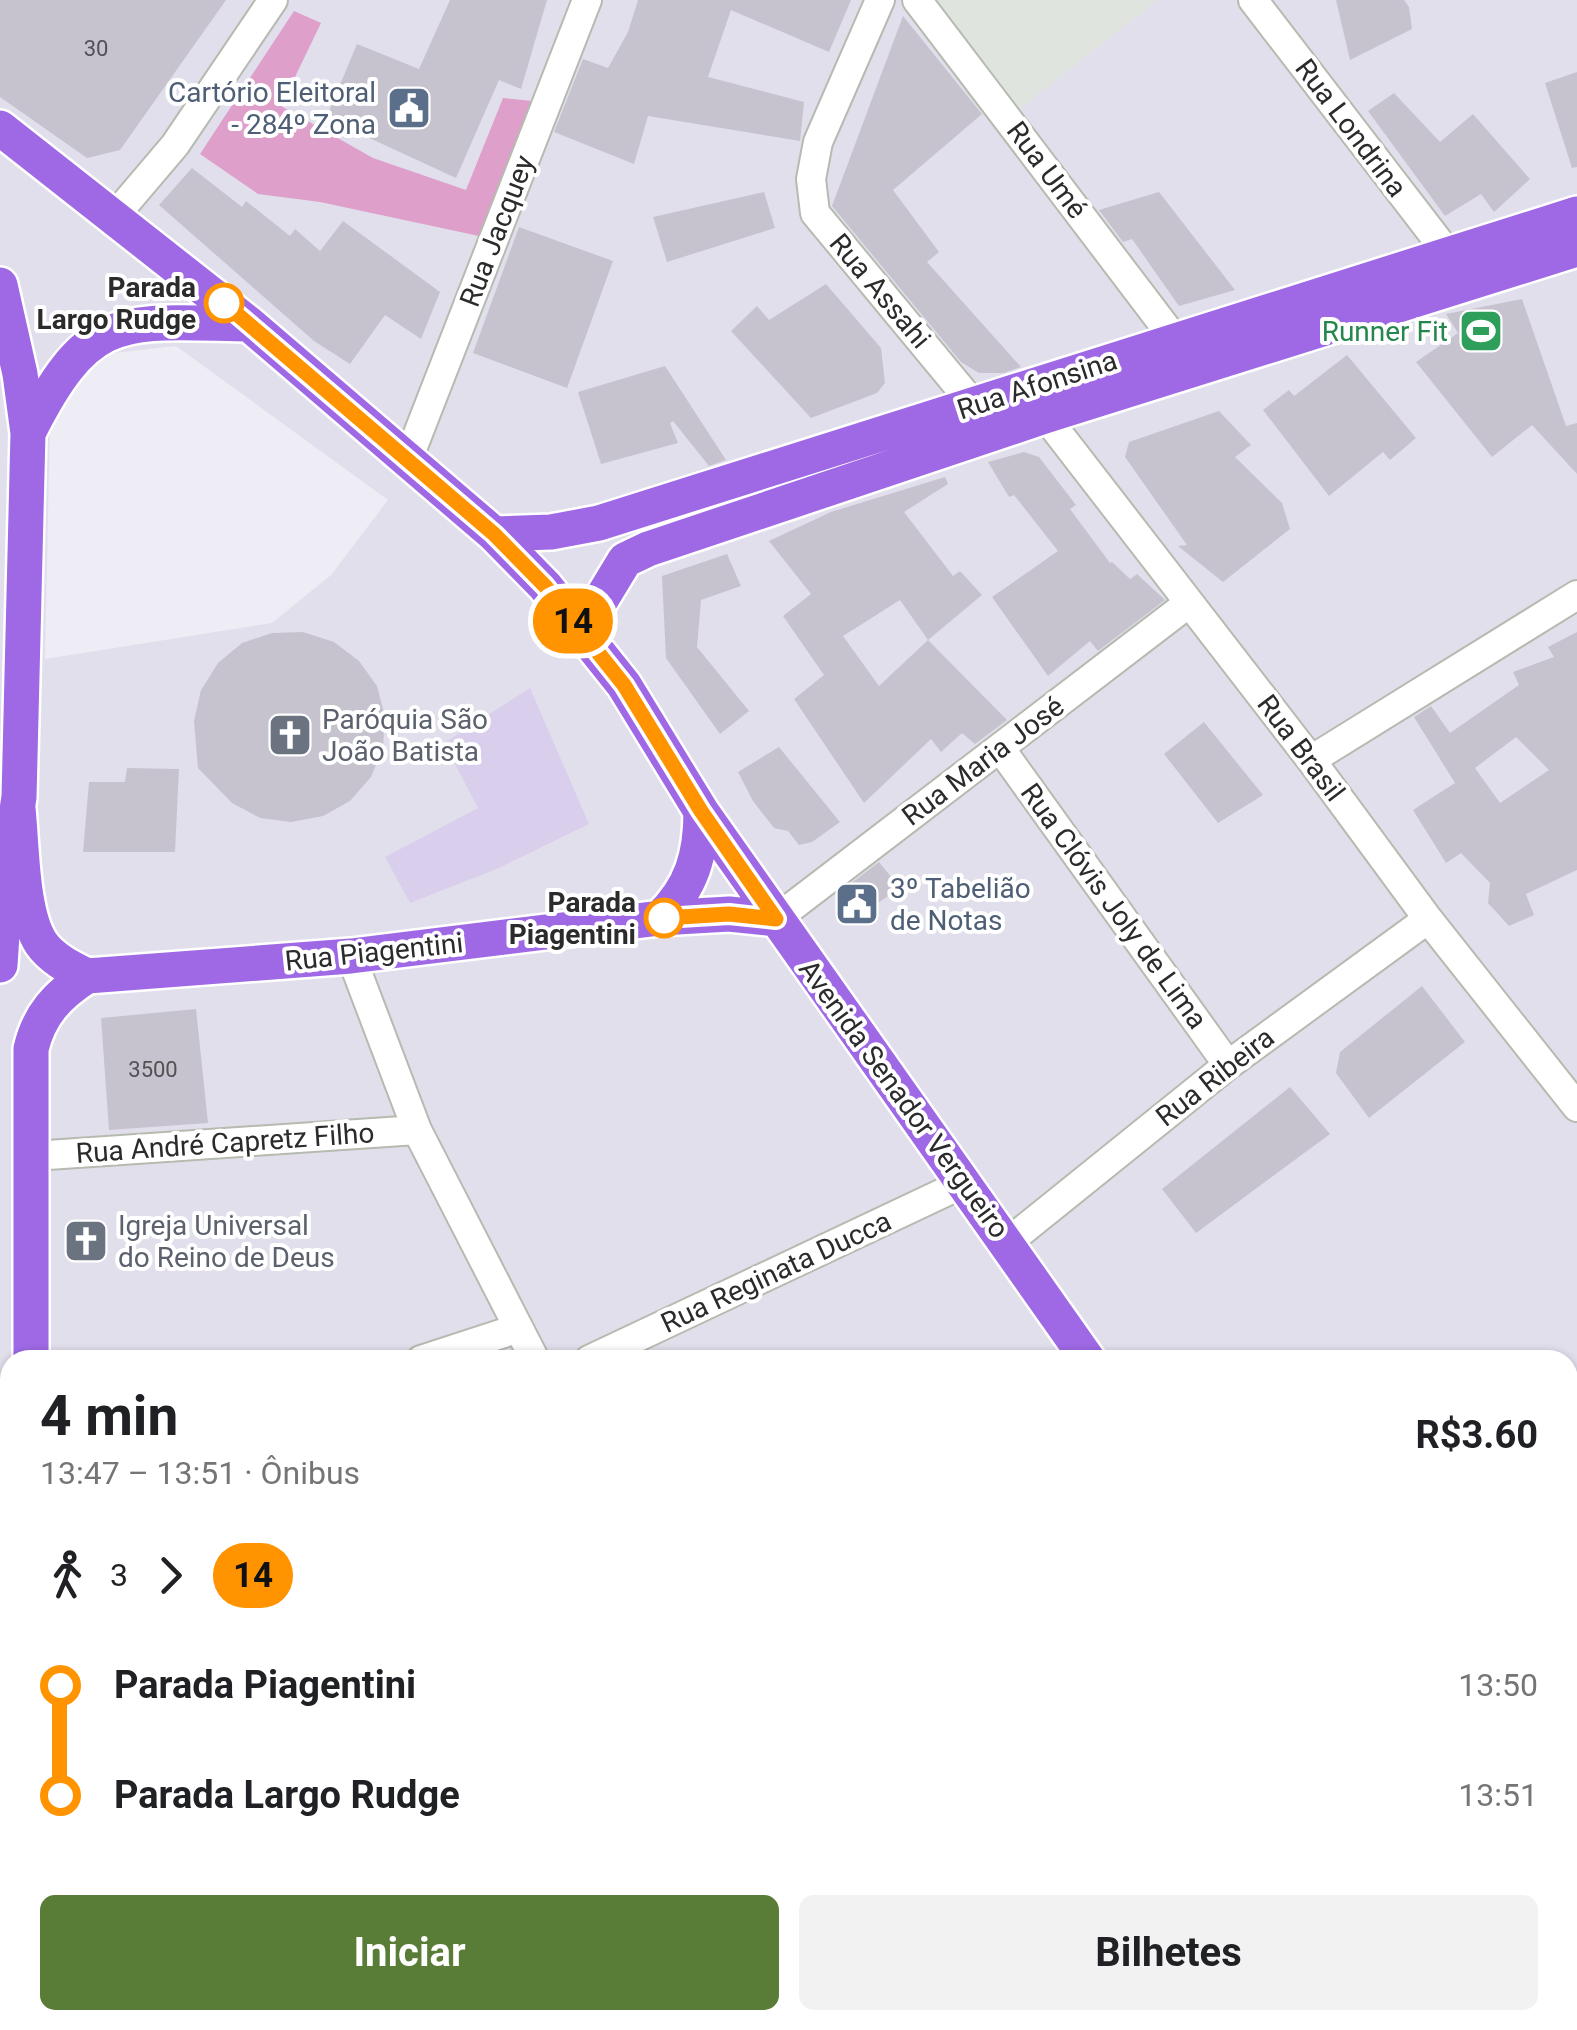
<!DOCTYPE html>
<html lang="pt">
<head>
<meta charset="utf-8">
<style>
  :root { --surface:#fff; --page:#f2f2f2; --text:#202124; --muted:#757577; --accent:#597c36 }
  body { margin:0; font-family:Roboto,sans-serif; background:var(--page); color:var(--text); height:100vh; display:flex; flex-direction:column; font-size:38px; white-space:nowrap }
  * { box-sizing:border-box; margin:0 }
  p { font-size:32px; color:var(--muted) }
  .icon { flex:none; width:55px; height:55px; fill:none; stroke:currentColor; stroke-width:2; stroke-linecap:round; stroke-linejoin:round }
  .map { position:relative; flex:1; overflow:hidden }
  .details { position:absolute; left:0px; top:1350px; width:1578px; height:680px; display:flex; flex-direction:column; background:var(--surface); border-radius:30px 30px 0 0; box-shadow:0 2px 8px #0004 }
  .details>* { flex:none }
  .badge { padding:0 20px; border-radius:32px; font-size:35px; line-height:65px }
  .map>.badge { position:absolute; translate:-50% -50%; box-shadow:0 0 0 5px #fff }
  .legs { display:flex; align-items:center; gap:15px; height:110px; padding:0 40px; font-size:32px }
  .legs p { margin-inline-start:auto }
  .head { display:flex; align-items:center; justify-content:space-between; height:170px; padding:0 40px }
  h1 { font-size:55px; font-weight:700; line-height:75px }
  .cta { display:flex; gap:20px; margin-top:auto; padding:20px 40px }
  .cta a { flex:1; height:115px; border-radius:15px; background:var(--accent); color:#fff; font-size:40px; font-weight:700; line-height:115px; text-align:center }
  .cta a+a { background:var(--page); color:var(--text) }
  ul { padding:0 40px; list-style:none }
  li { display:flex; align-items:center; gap:35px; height:110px; font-size:38px }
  li i { display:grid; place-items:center; width:15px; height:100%; margin:0 12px; background:currentColor }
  li i::after { content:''; width:25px; height:25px; margin:-12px; border:8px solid; border-radius:50%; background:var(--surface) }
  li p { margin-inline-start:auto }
  li:first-child i { background:linear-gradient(#0000 50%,currentColor 0) }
  li:last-child i { background:linear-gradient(currentColor 50%,#0000 0) }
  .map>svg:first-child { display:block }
  .industrial { fill:#dfe5de }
  .education { fill:#d9cfec }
  .green { fill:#de9fca }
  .plaza { fill:#eeecf4 }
  .building { fill:#c6c3cf; fill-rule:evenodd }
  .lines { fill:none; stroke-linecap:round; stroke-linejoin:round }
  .minor-casing { stroke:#b5bbaf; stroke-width:32 }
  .major-casing { stroke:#fff; stroke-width:40 }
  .minor { stroke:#fff; stroke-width:28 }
  .major { stroke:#9f69e6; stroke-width:35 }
  .line-1-casing { stroke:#fff; stroke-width:22 }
  .line-1 { stroke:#ff9300; stroke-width:15 }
  .stop-1-dot { fill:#fff; stroke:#ff9300; stroke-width:5 }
  .labels { text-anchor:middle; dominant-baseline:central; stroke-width:8; stroke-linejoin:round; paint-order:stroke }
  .number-label { font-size:22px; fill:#525154 }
  .service-label { font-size:28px; fill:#4e5e75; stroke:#fff; text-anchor:end }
  .street-label { font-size:28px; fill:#2b2b2b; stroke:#fff }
  .stop-label { font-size:28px; font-weight:bold; fill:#2b2b2b; stroke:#fff; text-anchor:end }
  .leisure-label { font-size:28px; fill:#27864d; stroke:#fff; text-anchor:end }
  .worship-label { font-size:28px; fill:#5b616d; stroke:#fff; text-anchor:start }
</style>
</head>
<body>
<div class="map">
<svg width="1577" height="2030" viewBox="0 0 1577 2030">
  <rect width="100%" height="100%" fill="#e2dfec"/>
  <path class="industrial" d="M932 0H1158L1018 110Z"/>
  <path class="education" d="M530 688 589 824 499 868 410 903 385 857 478 808 444 743Z"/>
  <path class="green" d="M294 11 321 23 281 106 373 158 466 190 503 98 532 101 479 236 320 202 258 194 200 154Z"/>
  <path class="plaza" d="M176 346 388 500 331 575 272 623 45 659 50 424 80 374 113 353Z"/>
  <path class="building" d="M0 0H226L120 150 87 158 0 97Z
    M450 0H547L521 89 499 80 456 178 326 118 357 44 419 69Z
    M638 0H851L829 52 731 10 708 77 804 102 800 141 648 116 634 164 554 132 583 59 608 68 628 32Z
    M1336 0H1404L1409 7 1412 29 1350 60Z
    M903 16 982 114 893 190 939 252 927 262 1021 367 1004 373H979L961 362 832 206Z
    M1577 72V167L1572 168 1545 83Z
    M1394 93 1440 142 1473 114 1530 179 1494 212 1481 194 1445 216 1368 111Z
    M192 168 242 207 246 201 290 236 295 229 320 251 343 221 440 292 421 339 385 315 350 364 314 341 159 205Z
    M764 192 775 228 667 262 653 217Z
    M1159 192 1235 290 1179 306 1132 239 1123 242 1099 210Z
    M519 227 613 261 567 388 473 353Z
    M826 284 881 348 885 383 877 393 811 418 731 331 757 306 769 320Z
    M1522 299 1566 426 1577 423V474L1532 425 1492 457 1416 362 1458 333 1446 314Z
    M1347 355 1416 438 1390 460 1383 452 1329 496 1263 410 1289 390 1294 396Z
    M665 366 726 460 709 466 673 421 670 423 678 443 601 464 578 392Z
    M1219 411 1251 445 1235 457 1282 503 1290 529 1223 582 1178 546 1187 545 1125 457 1129 442Z
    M1024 452 1039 457 1076 505 1070 509 1110 563 1112 562 1130 579 1137 574 1165 600 1098 651 1090 641 1048 676 992 597 1058 551 1014 495 1009 497 988 462Z
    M945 477 948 484 904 512 953 576 960 571 982 595 928 640 1007 720 975 744 962 733 941 752 931 739 864 803 794 699 824 675 783 616 811 594 769 541 831 512ZM900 600 928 640 879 686 843 636Z
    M727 554 741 586 701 600 697 647 749 711 720 734 666 658 662 576Z
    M303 632 334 642 359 661 377 686 385 717 383 748 371 777 350 801 323 816 291 822 260 818 232 803 198 768 194 721 201 690 218 663 242 643 272 633Z
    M1577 632V870L1526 894 1534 915 1509 926 1488 903 1490 883 1461 853 1446 863 1413 810 1455 783 1414 717 1431 706 1450 733 1519 685 1513 672 1554 657 1548 647ZM1516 737 1549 770 1500 803 1475 768Z
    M1204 722 1263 795 1218 823 1164 754Z
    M779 747 840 822 812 842 799 845 788 831 774 828 753 801 738 772Z
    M127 768 179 769 175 852H83L89 782H125Z
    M879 862 900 888 857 917 837 894Z
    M1422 986 1465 1042 1369 1118 1336 1073 1340 1052Z
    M196 1009 208 1123 109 1130 101 1018Z
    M1290 1087 1330 1134 1196 1233 1162 1189Z"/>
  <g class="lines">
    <defs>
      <path id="minor" d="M880 0 818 142 811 179 815 213 974 405
        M917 0 1176 341
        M1253 0 1449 255
        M113 218 175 145 273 0
        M1035 403 1311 760 1428 919 1577 1107
        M407 462 587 0
        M1000 748 1228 1065
        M1311 760 1577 595
        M776 919 1189 603
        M351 956 417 1130 535 1360
        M33 1156 417 1130
        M1007 1243 1228 1065 1428 919
        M421 1360 516 1329
        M589 1360 962 1184
        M1568 1641 1577 1635
        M553 2020 556 2030
        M840 2020 845 2030
        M92 2030 122 2020"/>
      <path id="major" d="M0 128 249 324 494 534 545 586 624 685 701 811 1088 1360
        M0 285 20 374 28 433 19 797 5 888 0 965
        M28 433C90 309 122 322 249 324
        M494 534 551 532 599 523 1577 214
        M582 631 625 560 648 549 1045 416 1577 249
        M18 809C22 846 21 912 41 943 52 959 71 968 87 976L351 956 660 918 729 914 776 919
        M660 918C692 887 701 855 701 811
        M31 1360V1049C39 1015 57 995 87 976
        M0 1957 10 2016
        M1568 1984 1577 1996
        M60 2020 62 2030"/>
    </defs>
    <use href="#minor" class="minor-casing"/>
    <use href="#major" class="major-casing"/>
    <use href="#minor" class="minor"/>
    <use href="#major" class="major"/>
  </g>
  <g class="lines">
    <defs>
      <path id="line-1" d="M224 303 494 534 545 586 624 685 701 811 776 919 729 914 664 918"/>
    </defs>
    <use href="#line-1" class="line-1-casing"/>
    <use href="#line-1" class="line-1"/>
  </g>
  <defs>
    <symbol id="civic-square" viewBox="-11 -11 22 22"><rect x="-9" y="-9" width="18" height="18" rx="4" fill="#5c6f8a" stroke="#fff"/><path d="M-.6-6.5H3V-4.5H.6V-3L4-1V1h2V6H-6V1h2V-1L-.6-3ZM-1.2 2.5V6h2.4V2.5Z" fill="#fff"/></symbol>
    <symbol id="stadium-square" viewBox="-11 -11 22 22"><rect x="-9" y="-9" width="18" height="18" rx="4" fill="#2e9e5b" stroke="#fff"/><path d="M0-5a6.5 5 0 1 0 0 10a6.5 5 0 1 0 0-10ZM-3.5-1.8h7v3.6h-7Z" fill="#fff"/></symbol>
    <symbol id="church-square" viewBox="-11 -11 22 22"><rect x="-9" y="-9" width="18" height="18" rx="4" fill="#6b7280" stroke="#fff"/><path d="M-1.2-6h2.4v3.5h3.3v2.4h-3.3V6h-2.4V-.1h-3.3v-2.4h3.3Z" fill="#fff"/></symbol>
  </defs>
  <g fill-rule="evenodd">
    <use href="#civic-square" x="384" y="83" width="50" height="50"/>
    <use href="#stadium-square" x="1456" y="306" width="50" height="50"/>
    <use href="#church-square" x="265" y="710" width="50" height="50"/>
    <use href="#civic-square" x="832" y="879" width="50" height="50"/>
    <use href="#church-square" x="61" y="1216" width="50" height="50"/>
  </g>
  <g class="stop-1-dot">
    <circle cx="224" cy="303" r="18"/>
    <circle cx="664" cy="918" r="18"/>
  </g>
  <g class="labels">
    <g class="number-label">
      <text x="96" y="48">30</text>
      <text x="153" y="1069">3500</text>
    </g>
    <g class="service-label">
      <text x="376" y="92">Cartório Eleitoral<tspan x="376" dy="32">- 284º Zona</tspan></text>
      <text x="890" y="888" text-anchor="start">3º Tabelião<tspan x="890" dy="32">de Notas</tspan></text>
    </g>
    <g class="street-label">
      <text transform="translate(1351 128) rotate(53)">Rua Londrina</text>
      <text transform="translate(1047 170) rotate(53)">Rua Umé</text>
      <text transform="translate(497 231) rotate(-69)">Rua Jacquey</text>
      <text transform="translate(880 291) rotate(50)">Rua Assahi</text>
      <text transform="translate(1037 385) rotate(-18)">Rua Afonsina</text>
      <text transform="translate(1301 748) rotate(53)">Rua Brasil</text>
      <text transform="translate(983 761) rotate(-37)">Rua Maria José</text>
      <text transform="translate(1114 906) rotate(54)">Rua Clóvis Joly de Lima</text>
      <text transform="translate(374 952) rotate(-6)">Rua Piagentini</text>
      <text transform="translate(1215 1077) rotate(-38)">Rua Ribeira</text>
      <text transform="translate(904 1099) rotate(54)">Avenida Senador Vergueiro</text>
      <text transform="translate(225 1143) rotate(-4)">Rua André Capretz Filho</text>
      <text transform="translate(776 1272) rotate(-25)">Rua Reginata Ducca</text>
    </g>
    <g class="stop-label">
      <text x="196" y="287">Parada<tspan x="196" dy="32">Largo Rudge</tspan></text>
      <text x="636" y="902">Parada<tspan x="636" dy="32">Piagentini</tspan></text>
    </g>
    <g class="leisure-label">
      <text x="1448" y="331">Runner Fit</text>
    </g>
    <g class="worship-label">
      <text x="322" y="719">Paróquia São<tspan x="322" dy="32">João Batista</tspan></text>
      <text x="118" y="1225">Igreja Universal<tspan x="118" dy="32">do Reino de Deus</tspan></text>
    </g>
  </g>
</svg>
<b class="badge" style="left:573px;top:621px;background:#ff9300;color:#111">14</b>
<section class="details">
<div class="head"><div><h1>4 min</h1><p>13:47 – 13:51 · Ônibus</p></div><b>R$3.60</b></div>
<div class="legs"><svg class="icon" aria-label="walk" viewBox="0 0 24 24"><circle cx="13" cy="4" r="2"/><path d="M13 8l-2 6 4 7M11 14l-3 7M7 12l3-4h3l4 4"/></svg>3<svg class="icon" aria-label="forward" viewBox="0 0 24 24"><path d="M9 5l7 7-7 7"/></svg><b class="badge" style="background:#ff9300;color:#111">14</b></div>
<ul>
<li><i style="color:#ff9300"></i><b>Parada Piagentini</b><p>13:50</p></li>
<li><i style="color:#ff9300"></i><b>Parada Largo Rudge</b><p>13:51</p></li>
</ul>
<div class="cta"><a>Iniciar</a><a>Bilhetes</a></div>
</section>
</div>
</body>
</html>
